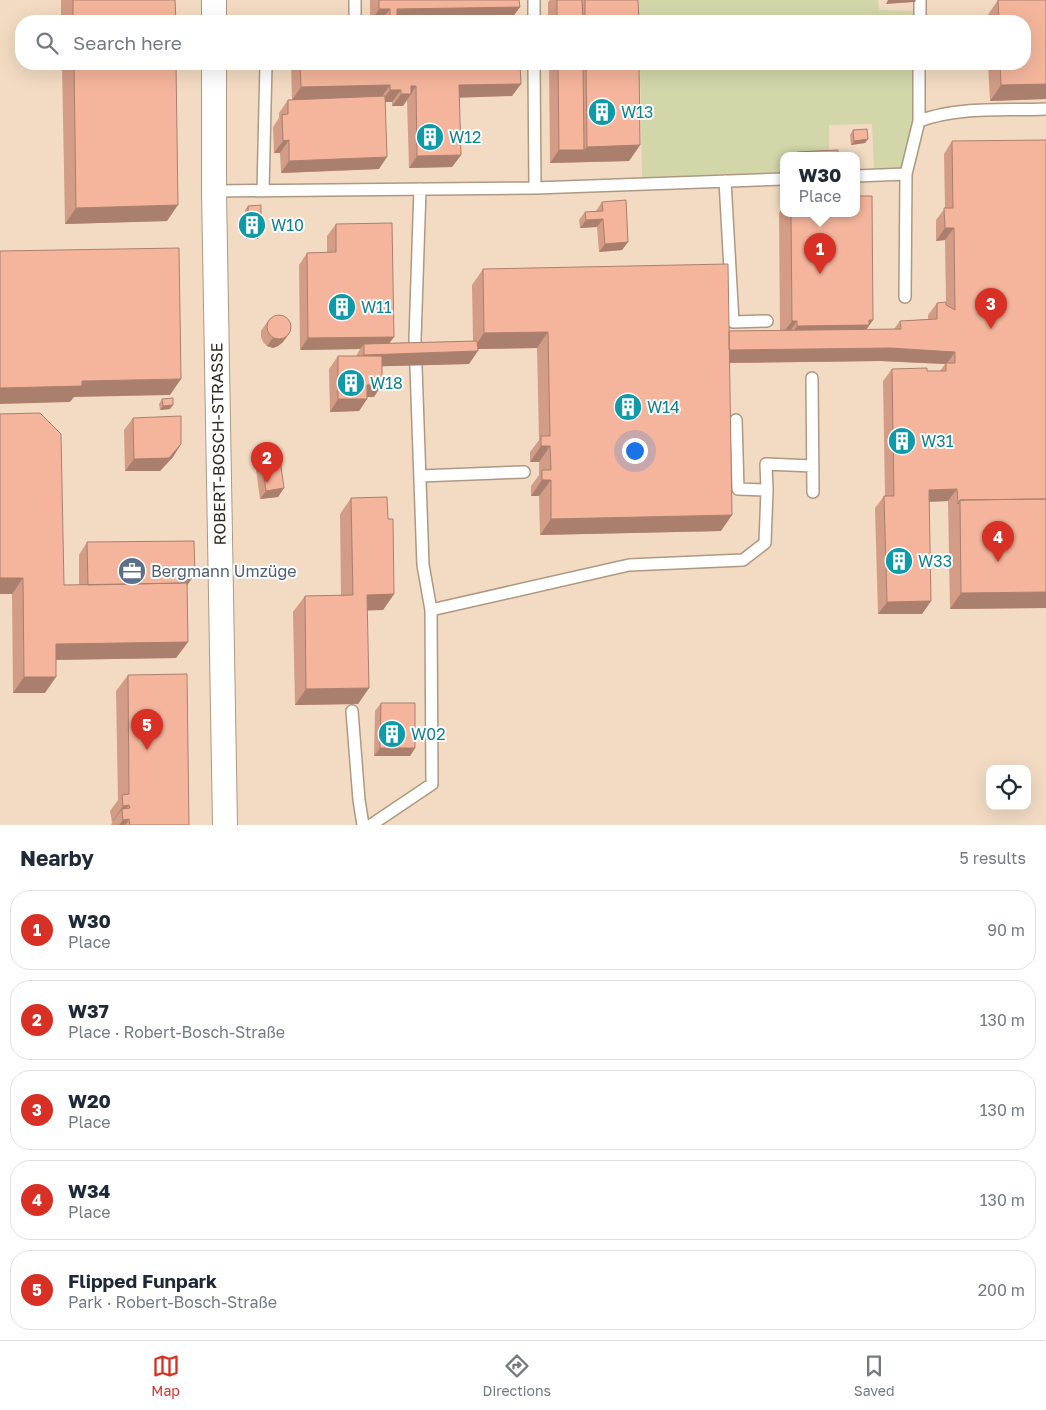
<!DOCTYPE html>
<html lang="en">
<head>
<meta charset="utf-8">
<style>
  body { margin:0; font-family:"Golos Text",sans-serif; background:#f6f6f7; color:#1f2937 }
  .controls { position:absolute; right:15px; bottom:15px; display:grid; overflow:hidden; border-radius:10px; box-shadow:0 5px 20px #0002 }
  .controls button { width:45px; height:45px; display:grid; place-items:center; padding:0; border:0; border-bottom:1px solid #e0e1e3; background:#fff; color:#1f2937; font:25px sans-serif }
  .you { position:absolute; left:634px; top:450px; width:18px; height:18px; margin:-12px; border:4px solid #fff; border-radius:50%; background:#1a73e8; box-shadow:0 0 0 8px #1a73e833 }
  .badge { display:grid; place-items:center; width:32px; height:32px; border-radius:50%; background:#d93025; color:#fff; font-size:16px; font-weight:700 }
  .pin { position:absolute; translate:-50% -41px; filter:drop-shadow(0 1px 2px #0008) }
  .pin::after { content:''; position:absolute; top:26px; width:18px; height:15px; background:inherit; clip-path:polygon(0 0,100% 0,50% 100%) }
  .popup { position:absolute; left:780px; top:152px; width:80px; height:65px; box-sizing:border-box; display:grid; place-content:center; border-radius:10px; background:#fff; filter:drop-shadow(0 1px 4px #0005); font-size:16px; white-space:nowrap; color:#747a83 }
  .popup b { font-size:19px; color:#1f2937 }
  .popup::after { content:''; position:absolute; left:50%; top:100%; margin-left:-10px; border:10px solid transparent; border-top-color:#fff }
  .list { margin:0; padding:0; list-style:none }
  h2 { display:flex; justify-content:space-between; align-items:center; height:65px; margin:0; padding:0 20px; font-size:21px }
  h2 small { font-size:16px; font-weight:400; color:#747a83 }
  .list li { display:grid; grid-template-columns:32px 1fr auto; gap:15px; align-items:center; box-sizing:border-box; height:80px; margin:0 10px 10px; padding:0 10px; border:1px solid #e0e1e3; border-radius:20px }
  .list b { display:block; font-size:19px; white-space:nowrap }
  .list p { margin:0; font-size:16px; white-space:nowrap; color:#747a83 }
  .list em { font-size:16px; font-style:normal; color:#747a83 }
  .icon { flex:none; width:28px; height:28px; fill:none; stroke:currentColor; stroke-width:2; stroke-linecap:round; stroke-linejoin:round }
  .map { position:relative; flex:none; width:1046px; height:825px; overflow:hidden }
  .search { position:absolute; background:#fff; box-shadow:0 5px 20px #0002; left:15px; right:15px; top:15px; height:55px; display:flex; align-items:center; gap:12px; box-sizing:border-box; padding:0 18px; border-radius:20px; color:#747a83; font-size:19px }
  .sheet { height:515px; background:#fff }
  nav { display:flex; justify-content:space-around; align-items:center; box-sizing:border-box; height:70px; border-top:1px solid #e0e1e3; background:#fff; font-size:14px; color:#747a83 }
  nav a { display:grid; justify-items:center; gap:2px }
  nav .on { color:#d93025 }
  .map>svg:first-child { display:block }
</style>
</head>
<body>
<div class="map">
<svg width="1046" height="825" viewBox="0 0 1046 825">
  <rect width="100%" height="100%" fill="#feead7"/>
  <path fill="#f3dbc3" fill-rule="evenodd" d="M 0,0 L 1046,0 L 1046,825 L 0,825 ZM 21,21 L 1025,21 L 1025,64 L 21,64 ZM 784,155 L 856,155 L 856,213 L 784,213 ZM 990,769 L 1027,769 L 1027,806 L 990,806 Z"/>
  <path fill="#d3d6a9" d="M 639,0 L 878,0 L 879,10 L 916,11 L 916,21 L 639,21 Z
    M 640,64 L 916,64 L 916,117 L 903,169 L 874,170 L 872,124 L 829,125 L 829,155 L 784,155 L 784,172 L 642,178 Z"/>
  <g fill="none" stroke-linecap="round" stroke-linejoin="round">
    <defs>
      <path id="service" d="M 534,0 L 534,21
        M 355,21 L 355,0
        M 920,21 L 920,0
        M 534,64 L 535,188
        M 919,121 L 919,64
        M 856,176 L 906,174
        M 725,181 L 733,322 L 767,321
        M 214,191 L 535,188 L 784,179
        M 263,191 L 266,64
        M 905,297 L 906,174 L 919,121 C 959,106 1004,111 1046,109
        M 812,378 L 813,492
        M 736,420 L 738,489 L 767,490 L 766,464 L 813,466
        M 420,476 L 524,472
        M 431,610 L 629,565 L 743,560 L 765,543 L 767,490
        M 352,711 L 359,800 L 363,825
        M 371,825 L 432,784 L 431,610 L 423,565 L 415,339 L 420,189"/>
      <path id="minor" d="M 214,21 L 214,0
        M 214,64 L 214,191 L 225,825"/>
    </defs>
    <use href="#service" stroke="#af9881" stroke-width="14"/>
    <use href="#minor" stroke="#af9881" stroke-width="26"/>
    <use href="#service" stroke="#fff" stroke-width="11"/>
    <use href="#minor" stroke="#fff" stroke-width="24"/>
  </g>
  <path fill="#d29c86" d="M 61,0 L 175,0 L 176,21 L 61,21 Z
    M 370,0 L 519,0 L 520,7 L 511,19 L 416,21 L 370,21 Z
    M 550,0 L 638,0 L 639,21 L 548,21 L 548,2 Z
    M 998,0 L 1046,0 L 1046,99 L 990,101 L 988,64 L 1025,64 L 1025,21 L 987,21 L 987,16 Z
    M 62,64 L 176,64 L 167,221 L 65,224 Z
    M 291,64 L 520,64 L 512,96 L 459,97 L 461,155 L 452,167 L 409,168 L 407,100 L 403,106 L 392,106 L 392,102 L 385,102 L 379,169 L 281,173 L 280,153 L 274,153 L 273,127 L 279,118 L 279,113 L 288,100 L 318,99 L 292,100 Z
    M 549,64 L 639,64 L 640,145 L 629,161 L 550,163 Z
    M 853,130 L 868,139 L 865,143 L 851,145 L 850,135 Z
    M 952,141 L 1046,608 L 950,609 L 948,501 L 929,502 L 931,601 L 922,614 L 878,614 L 875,508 L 884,496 L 885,496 L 883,381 L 892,369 L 927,371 L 940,371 L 945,364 L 881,361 L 730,363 L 721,531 L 540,535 L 539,496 L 531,496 L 531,486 L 539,475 L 539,462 L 530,462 L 530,452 L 539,440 L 537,348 L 478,349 L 469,364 L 382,366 L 382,384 L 374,397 L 367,397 L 367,399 L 359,411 L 330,412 L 329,369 L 338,356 L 356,356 L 360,349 L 300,350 L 299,265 L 307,253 L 327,252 L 327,236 L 336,224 L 394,337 L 389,343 L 473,341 L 472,285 L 483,269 L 729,331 L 780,330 L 779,213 L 784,206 L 784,213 L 856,213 L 873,320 L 866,330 L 894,329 L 900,321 L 928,319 L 928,315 L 937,303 L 946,304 L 945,240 L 936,241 L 936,220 L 945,208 L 944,154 Z
    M 602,202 L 628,242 L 622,250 L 599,252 L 597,227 L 580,228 L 579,220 L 585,212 L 596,211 Z
    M 248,206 L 258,239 L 246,239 L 245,210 Z
    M 270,318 L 283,342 L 278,346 L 273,348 L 267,346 L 263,342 L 261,337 L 261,331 Z
    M 162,399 L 170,409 L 160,410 L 159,404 Z
    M 0,414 L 64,585 L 79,585 L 79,555 L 87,542 L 187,586 L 188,642 L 176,658 L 56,660 L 45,693 L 13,693 L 12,594 L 0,594 Z
    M 133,418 L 181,444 L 173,457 L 160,471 L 125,471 L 124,430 Z
    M 262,462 L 284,488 L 278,497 L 260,499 L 256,470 Z
    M 351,498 L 388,519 L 394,594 L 383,610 L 367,610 L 369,688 L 358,704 L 295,705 L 293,612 L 305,596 L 341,595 L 340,514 Z
    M 128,675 L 189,825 L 111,825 L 113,821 L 112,822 L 110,811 L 118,800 L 116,691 Z
    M 381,703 L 415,748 L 410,756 L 374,756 L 375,711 Z"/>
  <path fill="#ab7f6d" d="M 888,0 L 916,0 L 915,2 L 886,4 Z
    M 520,7 L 511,19 L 390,21 L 397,9 Z
    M 379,9 L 390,9 L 381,21 L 371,21 Z
    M 521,84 L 512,96 L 450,98 L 459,85 Z
    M 1046,84 L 1046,99 L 990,101 L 1001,85 Z
    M 390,85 L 381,98 L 292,100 L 301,87 Z
    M 411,86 L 416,86 L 403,106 L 392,106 L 401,94 Z
    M 390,90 L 401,90 L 392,102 L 381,102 Z
    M 868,139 L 865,143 L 851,145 L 854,141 Z
    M 289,140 L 280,153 L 274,153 L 283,141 Z
    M 640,145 L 629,161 L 550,163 L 559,150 L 584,150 L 587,147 Z
    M 461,155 L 452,167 L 409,168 L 417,156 Z
    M 387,157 L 379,169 L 281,173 L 289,161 Z
    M 178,205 L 167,221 L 65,224 L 76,208 Z
    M 603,219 L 597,227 L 580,228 L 586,220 Z
    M 945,228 L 954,228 L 945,240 L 936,241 Z
    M 249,235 L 261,235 L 258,239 L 246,239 Z
    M 628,242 L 622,250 L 599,252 L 605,244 Z
    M 873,320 L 858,341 L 786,342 L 797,326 Z
    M 792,321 L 797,321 L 786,337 L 780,337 Z
    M 548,332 L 537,348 L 473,349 L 484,333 Z
    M 289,334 L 283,342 L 278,346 L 273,348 L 267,346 L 273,338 Z
    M 394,337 L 385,349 L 364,344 L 360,349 L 300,350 L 308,338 Z
    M 890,348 L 955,352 L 946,365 L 946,363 L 945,364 L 881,361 L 718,363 L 726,350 Z
    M 478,351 L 469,364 L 356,367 L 364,355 Z
    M 181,379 L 170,395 L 74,397 L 70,402 L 0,404 L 0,388 L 82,381 Z
    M 382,384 L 374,397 L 359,397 L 367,385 Z
    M 338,399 L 367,399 L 359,411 L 330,412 Z
    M 173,405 L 170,409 L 160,410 L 163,406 Z
    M 181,444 L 173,457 L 160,471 L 125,471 L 134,459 Z
    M 541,446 L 550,446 L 539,462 L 530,462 Z
    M 542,480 L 551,480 L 539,496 L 531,496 Z
    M 284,488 L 278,497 L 260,499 L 266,491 Z
    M 957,489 L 948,501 L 920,502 L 929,490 Z
    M 732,515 L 721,531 L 540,535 L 551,519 Z
    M 195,574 L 186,587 L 181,587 L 181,575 Z
    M 0,578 L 23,578 L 12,594 L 0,594 Z
    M 1046,592 L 1046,608 L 950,609 L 961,593 Z
    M 394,594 L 383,610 L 356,611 L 367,595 Z
    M 931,601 L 922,614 L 878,614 L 887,602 Z
    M 188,642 L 176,658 L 45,660 L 56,644 Z
    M 24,677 L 56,677 L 45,693 L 13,693 Z
    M 369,688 L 358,704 L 295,705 L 306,689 Z
    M 380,748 L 415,748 L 410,756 L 374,756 Z
    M 129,805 L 122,815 L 122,809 L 113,821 L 112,822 L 123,806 Z
    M 129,819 L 125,825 L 119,825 L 123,820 Z"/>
  <path fill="#f4b59c" stroke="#ab7f6d" d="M 73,0 L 175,0 L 176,21 L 73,21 Z
    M 379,0 L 519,0 L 520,7 L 397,9 L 397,21 L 390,21 L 390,9 L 379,9 Z
    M 557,0 L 582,0 L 583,21 L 557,21 Z
    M 585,0 L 638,0 L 639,21 L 585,21 Z
    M 998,0 L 1046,0 L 1046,84 L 1001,85 L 1000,64 L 1025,64 L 1025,21 L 999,21 Z
    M 74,64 L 176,64 L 178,205 L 76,208 Z
    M 300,64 L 520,64 L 521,84 L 459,85 L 461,155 L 417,156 L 416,86 L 411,86 L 411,94 L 401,94 L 401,90 L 390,90 L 390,85 L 301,87 Z
    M 558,64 L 583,64 L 584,150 L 559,150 Z
    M 586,64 L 639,64 L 640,145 L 587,147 Z
    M 385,96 L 387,157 L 289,161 L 289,140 L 283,141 L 282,115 L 288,114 L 288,100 Z
    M 867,129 L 868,139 L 854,141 L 853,130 Z
    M 1046,140 L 1046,499 L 960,500 L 958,504 L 957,489 L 929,490 L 931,601 L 887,602 L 884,496 L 894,496 L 892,369 L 927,368 L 927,371 L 946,371 L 946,363 L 955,363 L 955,352 L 890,348 L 729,350 L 729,331 L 901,329 L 900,321 L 937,319 L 937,303 L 946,302 L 946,305 L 955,310 L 954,228 L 945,228 L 944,208 L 953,208 L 952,141 Z
    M 838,150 L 838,155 L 798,155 L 797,152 Z
    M 856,196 L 872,196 L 873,320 L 869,320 L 869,325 L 797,326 L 797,321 L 792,321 L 791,213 L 856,213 Z
    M 626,200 L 628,242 L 605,244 L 603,219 L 586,220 L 585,212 L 603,211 L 602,202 Z
    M 261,205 L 261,235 L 249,235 L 248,206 Z
    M 392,223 L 394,337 L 308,338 L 307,253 L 336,252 L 336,224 Z
    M 179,248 L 181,379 L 82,381 L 82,386 L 0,388 L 0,251 Z
    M 728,264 L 732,515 L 551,519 L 551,480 L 542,480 L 542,470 L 551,470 L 550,446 L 541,446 L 541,436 L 550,436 L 548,332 L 484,333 L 483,269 Z
    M267 327a12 12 0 1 1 24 0a12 12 0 1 1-24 0Z
    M 477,341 L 478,351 L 364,355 L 364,344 Z
    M 338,356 L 382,356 L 382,384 L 367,385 L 367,399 L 338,399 Z
    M 173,398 L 173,405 L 163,406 L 162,399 Z
    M 40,413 L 61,434 L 64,585 L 187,583 L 188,642 L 56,644 L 56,677 L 24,677 L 23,578 L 0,578 L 0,414 Z
    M 181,416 L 181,444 L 169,458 L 134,459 L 133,418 Z
    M 280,459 L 284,488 L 266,491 L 262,462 Z
    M 387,497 L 388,519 L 393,519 L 394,594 L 367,595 L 369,688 L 306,689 L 305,596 L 353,595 L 351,498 Z
    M 1046,499 L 1046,592 L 961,593 L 960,500 Z
    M 194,541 L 195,574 L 181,575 L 181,583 L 88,585 L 87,542 Z
    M 187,674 L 189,825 L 130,825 L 129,819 L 123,820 L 122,809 L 130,808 L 129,805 L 123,806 L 122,795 L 129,794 L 128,675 Z
    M 381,703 L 415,703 L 415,748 L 380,748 Z"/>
  <defs>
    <symbol id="building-disc" viewBox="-11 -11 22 22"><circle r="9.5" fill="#0f9aa8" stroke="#fff"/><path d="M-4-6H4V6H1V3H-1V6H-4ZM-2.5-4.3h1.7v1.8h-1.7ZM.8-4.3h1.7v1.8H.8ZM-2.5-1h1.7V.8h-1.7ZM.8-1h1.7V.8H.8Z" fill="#fff"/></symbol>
    <symbol id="office-disc" viewBox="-11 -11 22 22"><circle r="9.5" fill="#5c6f8a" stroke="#fff"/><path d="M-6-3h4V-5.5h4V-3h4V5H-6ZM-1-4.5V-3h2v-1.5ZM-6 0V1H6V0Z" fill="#fff"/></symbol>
  </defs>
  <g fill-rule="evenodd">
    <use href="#building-disc" x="586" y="96" width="32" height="32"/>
    <use href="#building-disc" x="414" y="121" width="32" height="32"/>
    <use href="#building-disc" x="236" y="209" width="32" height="32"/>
    <use href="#building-disc" x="326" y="291" width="32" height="32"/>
    <use href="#building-disc" x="335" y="367" width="32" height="32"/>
    <use href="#building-disc" x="612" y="391" width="32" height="32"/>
    <use href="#building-disc" x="886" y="425" width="32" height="32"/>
    <use href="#building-disc" x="883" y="545" width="32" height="32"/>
    <use href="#office-disc" x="116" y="555" width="32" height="32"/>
    <use href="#building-disc" x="376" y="718" width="32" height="32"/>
  </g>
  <g text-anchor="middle" stroke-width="4" stroke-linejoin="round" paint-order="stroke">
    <g font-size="16" fill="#0d838f" stroke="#fff" text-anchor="start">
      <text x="621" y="118">W13</text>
      <text x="449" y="143">W12</text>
      <text x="271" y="231">W10</text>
      <text x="361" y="313">W11</text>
      <text x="370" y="389">W18</text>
      <text x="647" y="413">W14</text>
      <text x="921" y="447">W31</text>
      <text x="918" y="567">W33</text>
      <text x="411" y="740">W02</text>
    </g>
    <g font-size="16" fill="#322920" stroke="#fff">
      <text transform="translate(218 444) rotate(-91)" y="6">ROBERT-BOSCH-STRASSE</text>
    </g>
    <g font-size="16" fill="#4e5e75" stroke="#fff" text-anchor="start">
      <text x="151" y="577">Bergmann Umzüge</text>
    </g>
  </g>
</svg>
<div class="controls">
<button><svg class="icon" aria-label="locate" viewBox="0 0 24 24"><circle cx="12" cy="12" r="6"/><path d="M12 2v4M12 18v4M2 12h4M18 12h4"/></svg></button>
</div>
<div class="you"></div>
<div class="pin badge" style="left:820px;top:274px">1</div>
<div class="popup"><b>W30</b>Place</div>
<div class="pin badge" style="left:267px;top:483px">2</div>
<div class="pin badge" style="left:991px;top:329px">3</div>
<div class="pin badge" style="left:998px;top:562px">4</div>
<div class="pin badge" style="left:147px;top:750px">5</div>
<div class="search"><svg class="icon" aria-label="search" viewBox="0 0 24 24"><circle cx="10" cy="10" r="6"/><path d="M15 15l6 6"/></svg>Search here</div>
</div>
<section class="sheet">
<h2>Nearby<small>5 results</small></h2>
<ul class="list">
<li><span class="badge">1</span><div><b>W30</b><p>Place</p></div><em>90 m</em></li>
<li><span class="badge">2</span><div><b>W37</b><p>Place · Robert-Bosch-Straße</p></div><em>130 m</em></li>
<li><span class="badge">3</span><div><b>W20</b><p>Place</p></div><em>130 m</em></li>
<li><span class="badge">4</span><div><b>W34</b><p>Place</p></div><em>130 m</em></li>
<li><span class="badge">5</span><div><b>Flipped Funpark</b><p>Park · Robert-Bosch-Straße</p></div><em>200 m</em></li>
</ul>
</section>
<nav>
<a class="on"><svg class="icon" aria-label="map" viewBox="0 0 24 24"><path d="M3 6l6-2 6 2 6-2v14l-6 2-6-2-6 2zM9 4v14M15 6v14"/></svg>Map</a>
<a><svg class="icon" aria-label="directions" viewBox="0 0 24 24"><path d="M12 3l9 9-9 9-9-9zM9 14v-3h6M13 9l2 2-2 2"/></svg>Directions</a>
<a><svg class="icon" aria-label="saved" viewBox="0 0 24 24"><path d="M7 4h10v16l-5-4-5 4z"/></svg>Saved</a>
</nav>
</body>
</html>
